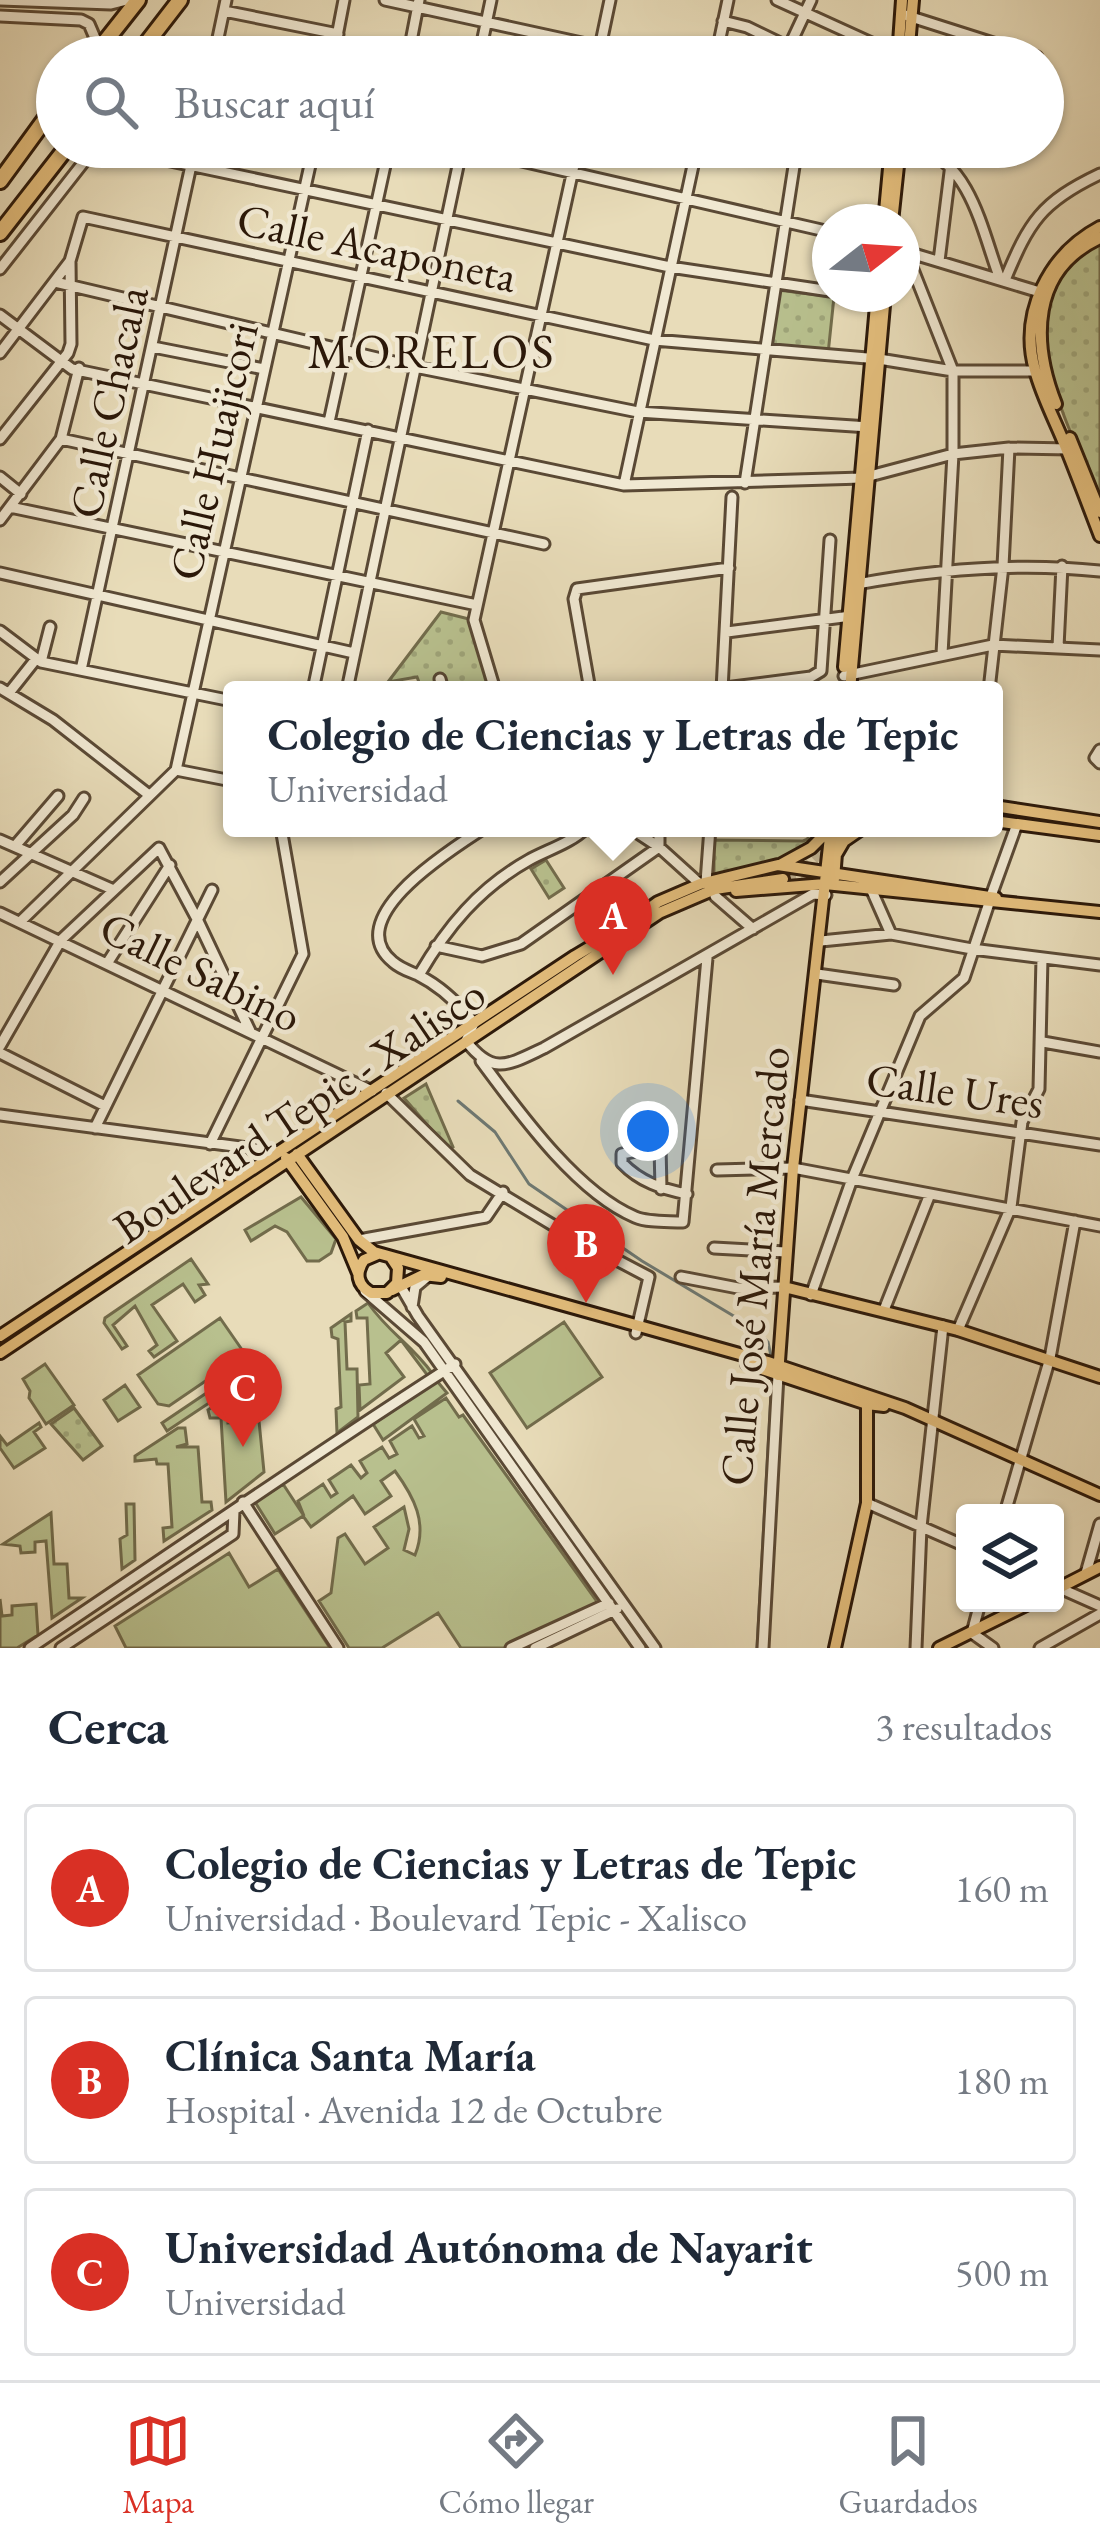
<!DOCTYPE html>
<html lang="es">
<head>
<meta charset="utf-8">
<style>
  body { margin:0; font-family:"EB Garamond",serif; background:#f2f2f3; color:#1f2937 }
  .controls { position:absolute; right:36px; bottom:36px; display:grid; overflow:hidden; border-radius:12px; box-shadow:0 3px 9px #0004 }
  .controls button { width:108px; height:108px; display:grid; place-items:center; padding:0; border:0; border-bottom:3px solid #e0e1e3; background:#fff; color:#1f2937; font:60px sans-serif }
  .compass { position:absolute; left:812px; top:204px; width:108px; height:108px; border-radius:50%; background:#fff; box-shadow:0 3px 9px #0004; rotate:73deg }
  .you { position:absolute; left:648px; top:1131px; width:42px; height:42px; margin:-30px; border:9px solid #fff; border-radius:50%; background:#1a73e8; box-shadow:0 0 0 18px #1a73e833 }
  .badge { display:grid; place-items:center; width:78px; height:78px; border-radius:50%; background:#d93025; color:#fff; font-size:39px; font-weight:700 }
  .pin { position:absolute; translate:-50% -99px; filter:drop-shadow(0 3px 6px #0008) }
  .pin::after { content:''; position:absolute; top:63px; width:42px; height:36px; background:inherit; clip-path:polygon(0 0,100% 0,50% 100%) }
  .popup { position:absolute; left:223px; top:681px; width:780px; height:156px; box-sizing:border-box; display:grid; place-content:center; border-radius:12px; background:#fff; filter:drop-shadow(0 3px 9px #0005); font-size:39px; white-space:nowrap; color:#747a83 }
  .popup b { font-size:45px; color:#1f2937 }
  .popup::after { content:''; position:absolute; left:50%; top:100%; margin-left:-24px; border:24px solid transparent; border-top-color:#fff }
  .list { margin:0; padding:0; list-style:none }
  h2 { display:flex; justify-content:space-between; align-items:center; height:156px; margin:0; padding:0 48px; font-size:51px }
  h2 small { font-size:39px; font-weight:400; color:#747a83 }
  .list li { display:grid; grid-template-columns:78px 1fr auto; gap:36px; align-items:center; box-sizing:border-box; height:168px; margin:0 24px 24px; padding:0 24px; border:3px solid #e0e1e3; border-radius:12px }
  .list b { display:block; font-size:45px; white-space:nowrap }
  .list p { margin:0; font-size:39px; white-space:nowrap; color:#747a83 }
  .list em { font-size:39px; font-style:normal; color:#747a83 }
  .icon { flex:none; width:66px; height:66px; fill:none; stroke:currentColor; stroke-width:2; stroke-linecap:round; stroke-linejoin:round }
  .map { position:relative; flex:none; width:1100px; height:1648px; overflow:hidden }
  .search { position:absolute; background:#fff; box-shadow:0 3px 9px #0004; left:36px; right:36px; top:36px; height:132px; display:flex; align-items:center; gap:30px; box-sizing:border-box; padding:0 42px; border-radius:66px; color:#747a83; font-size:45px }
  .sheet { height:732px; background:#fff }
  nav { display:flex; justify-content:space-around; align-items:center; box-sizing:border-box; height:168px; border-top:3px solid #e0e1e3; background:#fff; font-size:33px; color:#747a83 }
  nav a { display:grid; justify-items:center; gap:6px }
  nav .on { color:#d93025 }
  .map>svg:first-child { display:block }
</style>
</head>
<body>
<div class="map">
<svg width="1100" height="1648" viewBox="0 0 1100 1648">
  <defs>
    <pattern id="park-dots" width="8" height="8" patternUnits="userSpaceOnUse" patternTransform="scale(3)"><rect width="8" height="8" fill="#b8c08e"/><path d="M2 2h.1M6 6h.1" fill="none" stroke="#9ea479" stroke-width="1.8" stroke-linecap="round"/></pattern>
  </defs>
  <rect width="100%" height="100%" fill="#e8dcb9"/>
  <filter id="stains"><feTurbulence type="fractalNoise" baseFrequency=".00167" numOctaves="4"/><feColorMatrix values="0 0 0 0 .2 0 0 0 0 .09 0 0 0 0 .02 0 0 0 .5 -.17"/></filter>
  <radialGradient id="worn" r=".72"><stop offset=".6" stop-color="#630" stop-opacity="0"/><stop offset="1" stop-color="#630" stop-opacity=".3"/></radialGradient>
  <path fill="#b8c08e" stroke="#726c4c" stroke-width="3" d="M 301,1197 L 336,1239 L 331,1253 L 319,1261 L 307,1261 L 287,1232 L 275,1226 L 251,1241 L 245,1230 Z
    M 191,1259 L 208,1284 L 199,1285 L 205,1295 L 195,1302 L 183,1284 L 152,1305 L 177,1341 L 154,1357 L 149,1351 L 157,1345 L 135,1306 L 113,1325 L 127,1346 L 122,1349 L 104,1323 L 105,1318 Z
    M 368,1303 C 389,1333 411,1344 432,1373 L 428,1376 L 401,1340 L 386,1353 L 404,1377 L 360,1410 L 359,1385 L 370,1384 L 367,1318 L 357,1318 L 356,1311 Z
    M 351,1314 L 351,1321 L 345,1322 L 347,1369 L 357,1369 L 358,1417 L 337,1433 L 336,1409 L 341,1407 L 338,1339 L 332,1337 L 331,1328 Z
    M 220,1318 L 245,1354 L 169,1406 L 158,1404 L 138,1375 Z
    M 564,1322 L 602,1377 L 527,1428 L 490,1373 Z
    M 45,1364 L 74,1405 L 46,1424 L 29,1398 L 30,1391 L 23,1379 Z
    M 248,1365 L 254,1373 L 167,1431 L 162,1423 Z
    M 437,1381 L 447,1393 L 383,1440 L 373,1424 Z
    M 125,1385 L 140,1407 L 118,1421 L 104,1400 Z
    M 245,1385 L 244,1406 L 228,1407 L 228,1423 L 259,1421 L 264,1472 L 226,1502 L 221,1418 L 210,1418 L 208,1410 Z
    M 446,1398 L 459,1417 L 463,1415 L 601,1607 L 510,1648 L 461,1648 L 438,1613 L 382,1648 L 349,1648 L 319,1601 L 331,1593 L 338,1538 L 345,1534 L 365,1564 L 388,1548 L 374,1527 L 404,1507 L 409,1529 L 404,1550 L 415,1555 C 428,1523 414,1497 395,1471 L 381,1481 L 391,1496 L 365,1514 L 353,1496 L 311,1527 L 303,1516 L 275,1534 L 255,1502 L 283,1484 L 304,1516 L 298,1501 L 323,1484 L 331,1497 L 337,1493 L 329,1480 L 351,1465 L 361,1478 L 367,1473 L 360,1461 L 382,1447 L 389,1458 L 397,1454 L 390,1441 L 412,1426 L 419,1438 L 424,1436 L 414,1419 Z
    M 39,1423 L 41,1427 L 34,1432 L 45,1448 L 14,1468 L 0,1448 L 0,1436 L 7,1445 Z
    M 178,1428 L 185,1428 L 187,1444 L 176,1447 L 198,1447 L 202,1502 L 211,1502 L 212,1510 L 164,1541 L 163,1528 L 172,1527 L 168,1464 L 157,1464 L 156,1459 L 135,1461 L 135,1456 Z
    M 126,1504 L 134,1504 L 135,1560 L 122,1569 L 120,1539 L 127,1535 Z
    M 51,1513 L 54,1564 L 67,1564 L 69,1598 L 82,1598 L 52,1618 L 46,1541 L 35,1542 L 35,1552 L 21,1553 L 20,1546 L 3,1544 Z
    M 229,1553 L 249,1587 L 278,1569 L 330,1648 L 126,1648 L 115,1626 Z
    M 0,1599 L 2,1616 L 12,1615 L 12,1606 L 36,1604 L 38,1635 L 17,1648 L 0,1648 Z"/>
  <path fill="url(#park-dots)" stroke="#726c4c" stroke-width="3" d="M 1100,242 L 1100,501 C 1074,436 1010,326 1070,264 C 1078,255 1090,249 1100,242 Z
    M 778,290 L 834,297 L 828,354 L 771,347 Z
    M 441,612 L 469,619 L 494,690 L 422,690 L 417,677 L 388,682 Z
    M 808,828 L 827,828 L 806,854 L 714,876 L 714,840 L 803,841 L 808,839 Z
    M 546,860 L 564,888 L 549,898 L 531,869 Z
    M 426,1084 L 453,1147 L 449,1150 L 404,1098 Z
    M 74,1408 L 102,1446 L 83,1460 L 51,1424 Z"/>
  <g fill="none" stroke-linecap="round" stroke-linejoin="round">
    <path stroke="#6e7973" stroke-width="3" d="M 458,1101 L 495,1132 L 529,1184 L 642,1261 L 752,1327 L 768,1342 L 771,1356
      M 757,1648 L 772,1377"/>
    <path stroke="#c2b596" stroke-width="10" stroke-dasharray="10 5" stroke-linecap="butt" d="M 803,870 L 832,841
      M 786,879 L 825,880"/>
    <defs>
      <path id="minor" d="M 0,0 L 111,4 L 127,0
        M 385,0 L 646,57
        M 777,0 L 898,55
        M 224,11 L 338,34
        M 905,15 L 1037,57
        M 0,16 L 81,20 L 89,24 L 95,38 L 85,57
        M 723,21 L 747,27 L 809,57
        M 336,46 L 391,57
        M 789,47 L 811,0
        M 214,57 L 226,0
        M 333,57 L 344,0
        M 408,57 L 419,0
        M 479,57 L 491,0
        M 598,57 L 610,0
        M 716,57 L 728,0
        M 461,147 L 830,232
        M 814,147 L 893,161
        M 920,147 C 972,167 982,231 1000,279
        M 123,151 L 670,267 L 830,291
        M 904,251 L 1043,293
        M 906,252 L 953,371 L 953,454 L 942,654
        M 939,261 L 951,164
        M 0,269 L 90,154
        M 1005,280 C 1029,222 1041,202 1100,174
        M 55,282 L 415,367 L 638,412 L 869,427
        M 855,294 L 879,297
        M 0,315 L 72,369 L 624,485 L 862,478 L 953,454 L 1009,448 L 1070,449
        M 153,347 L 264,369
        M 0,353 L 70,261 L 83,217 L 654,340 L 879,359 L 953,371 L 1035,371
        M 329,422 L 389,147
        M 0,439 L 68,353 L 71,344 L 70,261
        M 61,439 L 544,544
        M 0,477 L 21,494
        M 745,483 L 797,147
        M 624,485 L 697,147
        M 10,507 L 477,605
        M 0,520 L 61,439 L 79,368
        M 0,573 L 354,653
        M 857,584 C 938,569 1018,562 1100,571
        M 0,631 L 41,662 L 232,701
        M 727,632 L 851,616
        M 1058,647 L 1062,566
        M 41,662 L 50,627
        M 81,670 L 195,147
        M 844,676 L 993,645 L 1100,650
        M 440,679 L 443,690
        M 0,688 L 53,720 L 149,795
        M 313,690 L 368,430
        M 347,690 L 462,147
        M 495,690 L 474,620 L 578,147
        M 590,690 L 574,599 L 577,589 L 729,568
        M 709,690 L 811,677 L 821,671 L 830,540
        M 722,690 L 732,497
        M 989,690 L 1003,566 L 1009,448
        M 9,693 L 36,659
        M 1100,750 L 1095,758 L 1100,763
        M 176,770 L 314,147
        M 176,770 L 232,781
        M 484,828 C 452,849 339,918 393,962 C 401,969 409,971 418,975 C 440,986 459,1004 474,1023 L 466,1041 C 493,1076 508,1065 544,1048 L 813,894 L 826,895
        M 630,828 L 659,847 L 700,884
        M 0,840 L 114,890
        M 15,846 L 58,796
        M 0,882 L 73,815 L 84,798
        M 706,882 L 710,828
        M 872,891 L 891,934
        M 715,896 L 753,929
        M 991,896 L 1017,824
        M 0,913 L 372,1091
        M 20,922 L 176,770
        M 821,941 L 891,934 L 972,949 L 1100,965
        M 436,946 L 482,956 L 521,944 L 659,847 L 659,828
        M 108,962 L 170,865
        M 817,974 L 894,985
        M 419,975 C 447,927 479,888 529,860 C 547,850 571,843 586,828
        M 1043,1042 L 1100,1052
        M 0,1046 L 61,940 L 159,848 L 197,919 L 250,1031
        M 0,1053 L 105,1106
        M 481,1061 C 519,1112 576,1192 635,1217 C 649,1223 668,1221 683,1222 L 707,958
        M 386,1093 L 470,1175 L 571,1236 L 649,1277 L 636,1333
        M 800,1100 L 1100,1145
        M 0,1115 L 279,1152
        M 95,1128 L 212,890
        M 210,1144 L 303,954 L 281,828
        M 717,1170 L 793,1168 L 1100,1226
        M 661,1189 L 660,1146 L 622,1154 L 622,1163 C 640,1182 662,1189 687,1194
        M 359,1240 L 486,1217 L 503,1192
        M 714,1248 L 786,1252
        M 681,1277 L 738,1288 L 784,1287
        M 400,1285 L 418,1316 L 655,1648
        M 365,1291 L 424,1342 L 640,1648
        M 811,1295 L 852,1179 L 920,1016 L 964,978 L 989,903
        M 412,1307 L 415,1287 L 427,1277
        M 884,1310 L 930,1194
        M 958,1330 L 1011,1207 L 1022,1122 L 1039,1089 L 1042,958
        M 243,1502 L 338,1648
        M 867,1503 L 965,1546
        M 1005,1513 L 1050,1358 L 1075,1221
        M 1086,1573 L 1100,1524
        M 1055,1586 L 1100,1606
        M 980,1603 L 972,1633 L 993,1648
        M 30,1648 C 172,1553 311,1456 455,1364
        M 61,1648 L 233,1534 L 234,1511
        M 511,1648 L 609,1603
        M 535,1648 L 617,1609
        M 763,1648 L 778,1375
        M 916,1648 L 921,1527 L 943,1326
        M 1040,1648 L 1100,1614"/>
      <path id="major" d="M 898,57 L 902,0
        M 908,57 L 913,0
        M 884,222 L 891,147
        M 892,222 L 900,147
        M 1100,227 C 1049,254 1019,313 1035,370 C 1042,397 1056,422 1066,448 C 1078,478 1089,507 1100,536
        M 1056,404 C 1032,343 1030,270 1100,238
        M 1070,438 L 1100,512
        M 844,667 L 877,294
        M 850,690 L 885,294
        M 994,806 L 1100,822
        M 994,821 L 1100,835
        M 847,829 L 849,828
        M 837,853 L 844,841 L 863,828
        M 780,865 L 811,848 L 828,831
        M 834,879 L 838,828
        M 736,891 L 825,884 L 1100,912
        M 643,913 L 658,902 L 700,884 L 778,865 L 996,898
        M 297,1154 L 359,1240 L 374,1252 L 768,1362 L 905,1408 L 1100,1495
        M 286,1158 L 343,1237 L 358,1273
        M 378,1254 L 364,1260 C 355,1273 357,1285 371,1293 L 387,1293 L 397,1283 L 398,1268 L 392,1259
        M 784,1287 L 958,1330 L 1100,1377
        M 392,1290 L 423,1275 L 441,1277
        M 0,1336 L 575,956 L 650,911
        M 0,1353 L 659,913 L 715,889 L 783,879
        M 747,1364 L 867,1404 L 884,1406
        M 778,1375 L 793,1168 L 831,828
        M 1055,1590 L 1100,1567
        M 835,1648 L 867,1503 L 867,1403
        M 939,1648 L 1030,1603"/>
      <path id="highway" d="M 93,57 L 138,0
        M 136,57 L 180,0
        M 0,181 L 57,103
        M 0,233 L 67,147"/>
    </defs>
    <use href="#minor" stroke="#5a4935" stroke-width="15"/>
    <use href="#major" stroke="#2b1809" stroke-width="16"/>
    <use href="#highway" stroke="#2b1809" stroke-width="20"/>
    <use href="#minor" stroke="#f0e8d2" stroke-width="9"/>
    <use href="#major" stroke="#e4be7c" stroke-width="10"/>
    <use href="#highway" stroke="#e4be7c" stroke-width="14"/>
  </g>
  <g text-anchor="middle" stroke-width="9" stroke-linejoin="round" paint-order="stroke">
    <g font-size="45" fill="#2b1809" stroke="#f0e8d2">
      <text transform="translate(377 247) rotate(12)" y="16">Calle Acaponeta</text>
      <text transform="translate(108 402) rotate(-78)" y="16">Calle Chacala</text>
      <text transform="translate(213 451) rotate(-77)" y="16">Calle Huajicori</text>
      <text transform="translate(201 971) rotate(26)" y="16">Calle Sabino</text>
      <text transform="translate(955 1090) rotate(8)" y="16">Calle Ures</text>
      <text transform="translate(299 1110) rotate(-34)" y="16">Boulevard Tepic - Xalisco</text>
      <text transform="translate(754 1266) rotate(-85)" y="16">Calle José María Mercado</text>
    </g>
    <g font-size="48" letter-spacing="3" fill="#2b1809" stroke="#f0e8d2">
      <text x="432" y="368">MORELOS</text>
    </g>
  </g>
  <rect width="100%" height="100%" filter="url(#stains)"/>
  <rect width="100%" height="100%" fill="url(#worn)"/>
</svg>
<div class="controls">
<button><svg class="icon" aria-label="layers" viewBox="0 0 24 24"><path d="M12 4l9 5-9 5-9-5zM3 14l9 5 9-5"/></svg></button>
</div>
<svg class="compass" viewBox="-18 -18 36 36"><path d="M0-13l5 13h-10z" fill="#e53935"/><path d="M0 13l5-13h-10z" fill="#747a83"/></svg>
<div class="you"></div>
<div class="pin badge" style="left:613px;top:975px">A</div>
<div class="popup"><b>Colegio de Ciencias y Letras de Tepic</b>Universidad</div>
<div class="pin badge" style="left:586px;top:1303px">B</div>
<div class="pin badge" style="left:243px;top:1447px">C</div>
<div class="search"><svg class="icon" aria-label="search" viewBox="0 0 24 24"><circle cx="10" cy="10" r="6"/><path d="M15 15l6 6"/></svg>Buscar aquí</div>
</div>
<section class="sheet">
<h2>Cerca<small>3 resultados</small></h2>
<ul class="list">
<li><span class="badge">A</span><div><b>Colegio de Ciencias y Letras de Tepic</b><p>Universidad · Boulevard Tepic - Xalisco</p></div><em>160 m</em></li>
<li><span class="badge">B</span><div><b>Clínica Santa María</b><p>Hospital · Avenida 12 de Octubre</p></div><em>180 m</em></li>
<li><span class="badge">C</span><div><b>Universidad Autónoma de Nayarit</b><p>Universidad</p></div><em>500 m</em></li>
</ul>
</section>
<nav>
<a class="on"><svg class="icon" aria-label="map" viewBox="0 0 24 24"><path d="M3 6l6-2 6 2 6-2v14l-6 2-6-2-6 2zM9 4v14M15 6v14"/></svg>Mapa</a>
<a><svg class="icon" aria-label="directions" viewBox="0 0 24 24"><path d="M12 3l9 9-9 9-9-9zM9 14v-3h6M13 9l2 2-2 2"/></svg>Cómo llegar</a>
<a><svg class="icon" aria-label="saved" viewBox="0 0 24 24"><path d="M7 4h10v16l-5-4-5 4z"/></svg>Guardados</a>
</nav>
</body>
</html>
